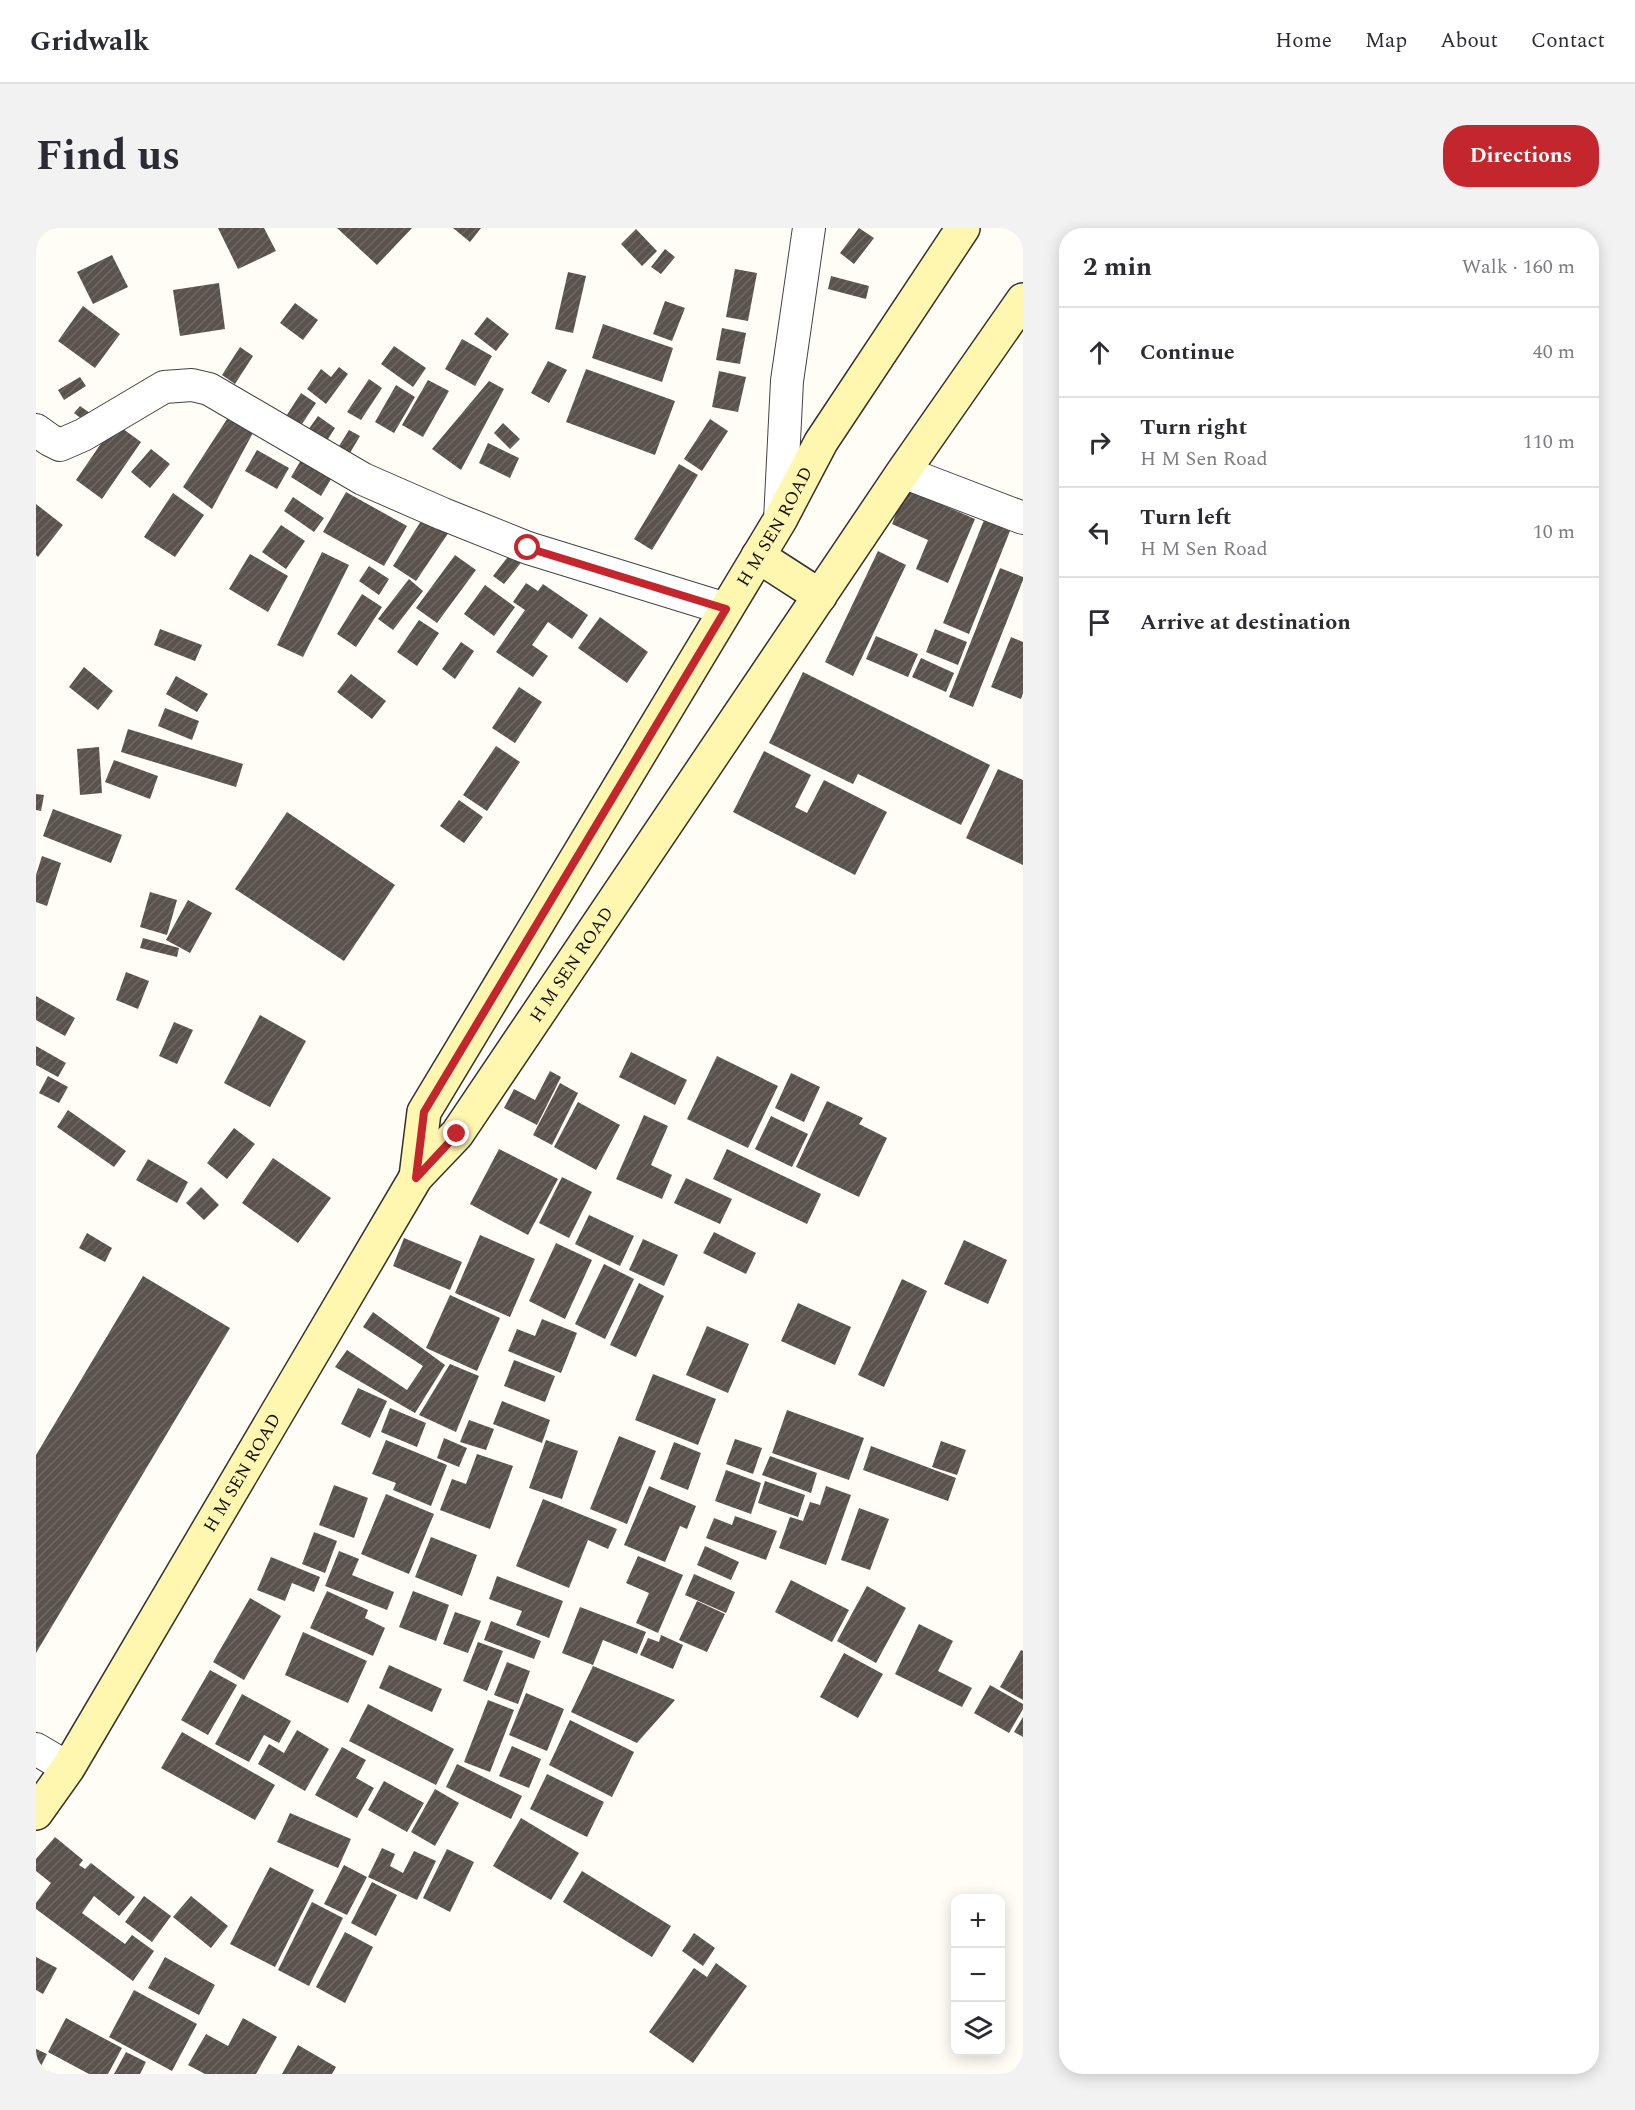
<!DOCTYPE html>
<html lang="en">
<head>
<meta charset="utf-8">
<style>
  body { margin:0; font-family:Spectral,serif; background:#f2f2f3; color:#2b2b33 }
  .controls { position:absolute; right:18px; bottom:18px; display:grid; overflow:hidden; border-radius:12px; box-shadow:0 3px 15px #0003 }
  .controls button { width:54px; height:54px; display:grid; place-items:center; padding:0; border:0; border-bottom:2px solid #e1e1e2; background:#fff; color:#2b2b33; font:30px sans-serif }
  .stop { position:absolute; width:18px; height:18px; margin:-14px; border:4px solid #c4262e; border-radius:50%; background:#fff }
  .stop.end { background:#c4262e; border-color:#fff; box-shadow:0 2px 6px #0008 }
  .list { margin:0; padding:0; list-style:none }
  h2 { display:flex; justify-content:space-between; align-items:center; height:78px; margin:0; padding:0 24px; font-size:26px }
  h2 small { font-size:20px; font-weight:400; color:#7c7c81 }
  .list li { display:grid; grid-template-columns:39px 1fr auto; gap:18px; align-items:center; box-sizing:border-box; height:90px; padding:0 24px; border-top:2px solid #e1e1e2 }
  .list b { display:block; font-size:22px; white-space:nowrap }
  .list p { margin:0; font-size:20px; white-space:nowrap; color:#7c7c81 }
  .list em { font-size:20px; font-style:normal; color:#7c7c81 }
  .icon { flex:none; width:33px; height:33px; fill:none; stroke:currentColor; stroke-width:2; stroke-linecap:round; stroke-linejoin:round }
  .map { position:relative; flex:none; width:987px; height:1846px; overflow:hidden; border-radius:24px }
  header { display:flex; align-items:center; gap:36px; box-sizing:border-box; height:84px; padding:0 30px; background:#fff; border-bottom:2px solid #e1e1e2 }
  header strong { font-size:28px }
  nav { display:flex; gap:33px; margin-inline-start:auto; font-size:21px }
  .intro { display:flex; align-items:center; justify-content:space-between; box-sizing:border-box; height:144px; padding:0 36px }
  h1 { margin:0; font-size:42px }
  .button { padding:15px 27px; border-radius:24px; background:#c4262e; color:#fff; font-size:21px; font-weight:700 }
  main { display:flex; gap:36px; padding:0 36px }
  aside { flex:1; background:#fff; border-radius:24px; box-shadow:0 3px 15px #0003 }
  .map>svg:first-child { display:block }
</style>
</head>
<body>
<header>
<strong>Gridwalk</strong>
<nav><a>Home</a><a>Map</a><a>About</a><a>Contact</a></nav>
</header>
<div class="intro"><h1>Find us</h1><a class="button">Directions</a></div>
<main>
<div class="map">
<svg width="987" height="1846" viewBox="0 0 987 1846">
  <defs>
    <pattern id="building-hatch" width="6" height="6" patternUnits="userSpaceOnUse" patternTransform="scale(1.5)"><rect width="6" height="6" fill="#5a524d"/><path d="M-1 1l2-2M0 6l6-6M5 7l2-2" fill="none" stroke="#6d6662"/></pattern>
  </defs>
  <rect width="100%" height="100%" fill="#fffdf5"/>
  <path fill="url(#building-hatch)" d="M 182,0 L 228,0 L 240,23 L 202,41 Z
    M 301,0 L 376,0 L 341,37 Z
    M 417,0 L 445,0 L 434,14 Z
    M 823,0 L 838,10 L 818,36 L 804,25 Z
    M 600,1 L 621,23 L 606,38 L 585,16 Z
    M 629,21 L 639,29 L 625,46 L 615,39 Z
    M 76,27 L 92,59 L 57,76 L 41,44 Z
    M 699,41 L 721,45 L 712,93 L 690,89 Z
    M 532,44 L 550,48 L 537,105 L 519,101 Z
    M 795,48 L 833,58 L 830,71 L 792,61 Z
    M 183,55 L 189,101 L 144,108 L 137,62 Z
    M 629,73 L 649,80 L 636,113 L 617,106 Z
    M 259,75 L 282,92 L 267,112 L 244,95 Z
    M 47,78 L 84,106 L 59,140 L 22,113 Z
    M 451,89 L 473,106 L 460,123 L 438,106 Z
    M 567,96 L 637,120 L 626,154 L 556,130 Z
    M 686,100 L 710,105 L 704,136 L 680,132 Z
    M 426,111 L 456,128 L 439,158 L 409,141 Z
    M 358,118 L 390,140 L 377,159 L 345,136 Z
    M 204,119 L 217,128 L 199,156 L 186,147 Z
    M 512,133 L 531,142 L 513,175 L 495,165 Z
    M 303,139 L 312,146 L 290,176 L 271,161 L 285,141 L 295,149 Z
    M 550,141 L 639,173 L 619,227 L 530,194 Z
    M 683,143 L 710,149 L 702,184 L 676,179 Z
    M 44,149 L 50,158 L 28,172 L 22,162 Z
    M 333,151 L 346,160 L 325,192 L 311,184 Z
    M 392,152 L 413,163 L 387,209 L 366,197 Z
    M 453,153 L 468,161 L 425,242 L 396,221 Z
    M 360,157 L 379,169 L 358,205 L 339,194 Z
    M 265,165 L 280,175 L 262,202 L 247,193 Z
    M 44,178 L 61,190 L 55,198 L 38,185 Z
    M 193,188 L 218,203 L 176,281 L 147,259 Z
    M 282,188 L 299,200 L 290,214 L 272,202 Z
    M 674,191 L 692,203 L 666,243 L 648,231 Z
    M 79,195 L 105,214 L 66,271 L 40,252 Z
    M 467,195 L 484,211 L 474,221 L 458,205 Z
    M 313,202 L 324,208 L 311,230 L 300,223 Z
    M 452,215 L 483,230 L 474,250 L 443,235 Z
    M 115,221 L 134,236 L 114,260 L 95,244 Z
    M 221,222 L 253,240 L 241,261 L 209,243 Z
    M 268,227 L 298,246 L 285,268 L 255,249 Z
    M 643,236 L 662,247 L 616,322 L 598,311 Z
    M 870,261 L 939,291 L 912,355 L 880,341 L 892,312 L 856,296 Z
    M 310,264 L 371,298 L 348,338 L 287,304 Z
    M 137,265 L 168,287 L 139,329 L 108,309 Z
    M 257,269 L 288,290 L 278,304 L 248,283 Z
    M 0,276 L 27,297 L 2,329 L 0,327 Z
    M 390,285 L 415,301 L 380,353 L 357,338 Z
    M 948,292 L 974,303 L 933,406 L 907,395 Z
    M 245,297 L 269,313 L 250,341 L 226,324 Z
    M 477,322 L 488,331 L 468,356 L 457,348 Z
    M 842,323 L 870,337 L 817,448 L 789,434 Z
    M 286,324 L 313,337 L 267,429 L 241,417 Z
    M 214,326 L 252,348 L 232,384 L 193,361 Z
    M 419,327 L 440,342 L 401,395 L 380,380 Z
    M 333,338 L 353,351 L 343,367 L 323,353 Z
    M 964,340 L 987,349 L 987,352 L 937,479 L 913,469 Z
    M 373,351 L 387,363 L 357,402 L 342,391 Z
    M 490,355 L 502,363 L 507,356 L 552,387 L 536,411 L 512,394 L 496,417 L 512,428 L 497,449 L 460,424 L 489,382 L 477,374 Z
    M 449,357 L 479,379 L 458,408 L 428,386 Z
    M 326,366 L 346,379 L 320,419 L 301,406 Z
    M 564,389 L 612,424 L 591,455 L 542,420 Z
    M 383,392 L 403,405 L 381,438 L 361,424 Z
    M 124,401 L 166,417 L 159,433 L 118,417 Z
    M 899,401 L 931,414 L 922,437 L 890,424 Z
    M 840,408 L 882,426 L 872,449 L 830,431 Z
    M 975,409 L 987,414 L 987,465 L 985,471 L 955,459 Z
    M 425,414 L 438,423 L 419,451 L 406,441 Z
    M 885,430 L 918,445 L 910,464 L 876,449 Z
    M 48,439 L 77,463 L 62,482 L 33,459 Z
    M 767,444 L 954,537 L 925,597 L 822,546 L 817,556 L 733,515 Z
    M 315,446 L 350,473 L 336,491 L 301,464 Z
    M 140,448 L 172,466 L 161,484 L 130,466 Z
    M 483,459 L 506,474 L 479,515 L 456,500 Z
    M 129,480 L 163,493 L 156,512 L 122,498 Z
    M 92,501 L 207,536 L 200,559 L 85,524 Z
    M 460,518 L 484,534 L 451,583 L 427,567 Z
    M 63,519 L 66,565 L 44,567 L 41,521 Z
    M 728,523 L 775,547 L 759,579 L 771,585 L 788,552 L 851,584 L 819,647 L 697,584 Z
    M 78,532 L 122,548 L 114,571 L 69,554 Z
    M 962,541 L 987,552 L 987,637 L 930,610 Z
    M 0,566 L 8,567 L 5,583 L 0,582 Z
    M 423,572 L 447,589 L 428,615 L 404,598 Z
    M 17,581 L 86,607 L 75,635 L 7,608 Z
    M 251,584 L 359,657 L 308,733 L 199,661 Z
    M 6,628 L 25,635 L 11,678 L 0,674 L 0,647 Z
    M 114,664 L 141,672 L 131,707 L 104,699 Z
    M 152,672 L 176,685 L 154,725 L 130,712 Z
    M 107,710 L 143,720 L 141,729 L 104,720 Z
    M 90,744 L 113,753 L 102,781 L 80,772 Z
    M 0,768 L 39,790 L 29,808 L 0,792 Z
    M 224,787 L 270,813 L 234,879 L 188,855 Z
    M 138,794 L 157,802 L 141,836 L 123,828 Z
    M 0,818 L 30,835 L 22,849 L 0,837 Z
    M 595,824 L 651,852 L 639,877 L 583,849 Z
    M 681,828 L 742,858 L 712,920 L 651,891 Z
    M 514,843 L 525,849 L 501,897 L 468,880 L 478,861 L 499,872 Z
    M 755,845 L 784,859 L 768,894 L 739,880 Z
    M 12,848 L 32,859 L 23,875 L 3,865 Z
    M 524,855 L 542,865 L 516,917 L 497,907 Z
    M 791,873 L 827,890 L 823,896 L 851,910 L 823,969 L 760,939 Z
    M 542,874 L 584,897 L 560,942 L 518,919 Z
    M 32,882 L 90,923 L 78,939 L 21,899 Z
    M 608,887 L 632,898 L 615,937 L 636,947 L 626,971 L 580,951 Z
    M 735,888 L 772,906 L 756,939 L 719,921 Z
    M 198,900 L 219,916 L 191,951 L 171,935 Z
    M 463,921 L 522,951 L 492,1007 L 434,976 Z
    M 691,921 L 785,966 L 771,996 L 677,951 Z
    M 237,930 L 295,970 L 262,1015 L 206,975 Z
    M 112,931 L 152,954 L 141,975 L 100,952 Z
    M 526,949 L 556,964 L 533,1010 L 503,995 Z
    M 650,950 L 696,971 L 684,996 L 638,975 Z
    M 165,959 L 183,977 L 168,992 L 150,975 Z
    M 553,987 L 598,1008 L 584,1038 L 539,1016 Z
    M 678,1004 L 720,1025 L 710,1046 L 667,1025 Z
    M 51,1005 L 76,1020 L 69,1034 L 43,1020 Z
    M 444,1007 L 499,1031 L 474,1089 L 419,1065 Z
    M 368,1010 L 426,1034 L 414,1062 L 357,1038 Z
    M 607,1011 L 642,1027 L 628,1058 L 593,1042 Z
    M 928,1012 L 971,1032 L 952,1076 L 908,1056 Z
    M 520,1015 L 556,1032 L 529,1091 L 493,1073 Z
    M 568,1036 L 598,1051 L 569,1111 L 539,1096 Z
    M 107,1048 L 194,1100 L 0,1425 L 0,1227 Z
    M 866,1051 L 891,1063 L 848,1159 L 822,1147 Z
    M 603,1055 L 628,1068 L 600,1129 L 574,1117 Z
    M 414,1067 L 464,1090 L 441,1143 L 390,1120 Z
    M 762,1075 L 815,1099 L 799,1137 L 745,1113 Z
    M 337,1084 L 409,1137 L 379,1185 L 299,1139 L 311,1122 L 371,1162 L 387,1138 L 327,1099 Z
    M 506,1091 L 541,1105 L 525,1145 L 472,1123 L 481,1101 L 499,1108 Z
    M 671,1098 L 713,1116 L 692,1165 L 650,1147 Z
    M 478,1132 L 519,1148 L 509,1174 L 468,1158 Z
    M 414,1136 L 443,1148 L 420,1204 L 383,1187 Z
    M 617,1146 L 680,1171 L 662,1217 L 599,1192 Z
    M 322,1160 L 351,1173 L 334,1210 L 305,1196 Z
    M 466,1173 L 514,1192 L 506,1215 L 457,1196 Z
    M 354,1180 L 390,1195 L 381,1219 L 345,1204 Z
    M 751,1182 L 828,1210 L 813,1252 L 736,1225 Z
    M 433,1192 L 458,1201 L 450,1222 L 424,1214 Z
    M 583,1208 L 620,1223 L 591,1296 L 554,1281 Z
    M 408,1210 L 431,1220 L 423,1239 L 401,1230 Z
    M 699,1211 L 726,1220 L 717,1246 L 690,1236 Z
    M 350,1212 L 411,1237 L 395,1278 L 357,1262 L 360,1255 L 336,1246 Z
    M 510,1212 L 542,1223 L 526,1271 L 493,1260 Z
    M 905,1213 L 930,1222 L 921,1247 L 896,1239 Z
    M 638,1214 L 665,1225 L 652,1262 L 624,1251 Z
    M 835,1218 L 920,1250 L 912,1273 L 827,1242 Z
    M 441,1226 L 477,1238 L 454,1301 L 404,1282 L 416,1251 L 430,1256 Z
    M 734,1228 L 781,1245 L 775,1265 L 726,1247 Z
    M 690,1242 L 725,1255 L 715,1286 L 679,1273 Z
    M 729,1253 L 769,1267 L 762,1289 L 722,1275 Z
    M 298,1257 L 332,1270 L 318,1310 L 283,1297 Z
    M 613,1258 L 660,1278 L 651,1301 L 644,1298 L 629,1334 L 588,1317 Z
    M 790,1258 L 815,1267 L 790,1337 L 743,1320 L 754,1289 L 767,1293 L 774,1274 L 784,1277 Z
    M 350,1266 L 398,1286 L 373,1346 L 325,1326 Z
    M 507,1271 L 581,1301 L 572,1321 L 552,1312 L 533,1360 L 480,1338 Z
    M 823,1280 L 853,1291 L 834,1342 L 805,1332 Z
    M 699,1288 L 741,1303 L 730,1332 L 670,1310 L 678,1290 L 696,1297 Z
    M 278,1304 L 301,1313 L 289,1345 L 266,1336 Z
    M 395,1309 L 441,1327 L 426,1368 L 379,1349 Z
    M 669,1318 L 703,1334 L 695,1352 L 661,1337 Z
    M 303,1323 L 323,1331 L 316,1347 L 358,1364 L 351,1382 L 289,1358 Z
    M 602,1328 L 647,1347 L 622,1405 L 600,1395 L 613,1365 L 590,1355 Z
    M 235,1329 L 284,1349 L 278,1364 L 256,1355 L 249,1373 L 221,1362 Z
    M 658,1346 L 699,1364 L 690,1385 L 649,1367 Z
    M 461,1348 L 527,1373 L 513,1410 L 480,1397 L 486,1383 L 453,1371 Z
    M 755,1352 L 813,1382 L 796,1414 L 739,1384 Z
    M 831,1358 L 870,1380 L 840,1435 L 801,1413 Z
    M 291,1363 L 332,1382 L 329,1390 L 349,1400 L 337,1428 L 274,1400 Z
    M 377,1363 L 413,1377 L 400,1413 L 363,1399 Z
    M 214,1370 L 245,1388 L 208,1452 L 177,1434 Z
    M 661,1373 L 689,1386 L 671,1424 L 643,1412 Z
    M 544,1379 L 610,1404 L 601,1426 L 567,1412 L 557,1437 L 526,1425 Z
    M 419,1384 L 445,1393 L 432,1425 L 407,1416 Z
    M 455,1393 L 505,1413 L 498,1431 L 448,1412 Z
    M 883,1396 L 917,1413 L 902,1443 L 936,1460 L 926,1479 L 859,1446 Z
    M 267,1404 L 331,1433 L 312,1475 L 249,1447 Z
    M 625,1407 L 647,1417 L 637,1441 L 604,1427 L 612,1410 L 623,1414 Z
    M 442,1414 L 467,1423 L 451,1463 L 427,1453 Z
    M 985,1422 L 987,1423 L 987,1472 L 964,1459 Z
    M 808,1425 L 847,1446 L 822,1490 L 784,1469 Z
    M 471,1434 L 494,1443 L 482,1476 L 458,1467 Z
    M 353,1437 L 406,1461 L 396,1484 L 343,1460 Z
    M 557,1438 L 639,1472 L 601,1515 L 535,1484 Z
    M 174,1442 L 201,1457 L 172,1507 L 145,1492 Z
    M 954,1457 L 987,1476 L 987,1481 L 973,1505 L 938,1485 Z
    M 490,1465 L 528,1481 L 511,1523 L 473,1507 Z
    M 206,1466 L 255,1493 L 243,1515 L 228,1507 L 213,1534 L 179,1516 Z
    M 452,1472 L 478,1482 L 454,1544 L 428,1534 Z
    M 332,1476 L 418,1521 L 400,1557 L 313,1513 Z
    M 987,1489 L 987,1509 L 978,1504 Z
    M 534,1492 L 598,1524 L 576,1569 L 513,1537 Z
    M 261,1502 L 293,1521 L 269,1563 L 222,1536 L 233,1516 L 248,1525 Z
    M 146,1504 L 239,1557 L 219,1592 L 125,1540 Z
    M 476,1518 L 505,1531 L 493,1560 L 463,1548 Z
    M 306,1519 L 330,1532 L 320,1550 L 338,1560 L 321,1590 L 279,1567 Z
    M 421,1536 L 486,1568 L 475,1591 L 410,1559 Z
    M 511,1546 L 568,1574 L 551,1609 L 494,1581 Z
    M 348,1553 L 388,1575 L 371,1604 L 332,1582 Z
    M 399,1561 L 423,1575 L 399,1618 L 375,1604 Z
    M 254,1585 L 315,1611 L 302,1640 L 241,1614 Z
    M 485,1590 L 543,1625 L 515,1672 L 457,1638 Z
    M 19,1609 L 47,1632 L 43,1637 L 49,1641 L 55,1635 L 99,1669 L 83,1688 L 58,1668 L 46,1685 L 89,1716 L 96,1707 L 118,1723 L 97,1753 L 0,1681 L 0,1675 L 15,1655 L 0,1643 L 0,1631 Z
    M 346,1620 L 359,1626 L 354,1638 L 367,1645 L 378,1623 L 400,1633 L 381,1672 L 332,1649 Z
    M 411,1621 L 438,1634 L 414,1684 L 387,1670 Z
    M 308,1637 L 331,1649 L 311,1687 L 288,1676 Z
    M 234,1639 L 278,1662 L 239,1739 L 194,1716 Z
    M 546,1643 L 635,1698 L 616,1729 L 527,1674 Z
    M 336,1654 L 361,1667 L 340,1708 L 315,1695 Z
    M 108,1668 L 135,1688 L 116,1714 L 89,1694 Z
    M 155,1668 L 192,1698 L 175,1720 L 137,1689 Z
    M 276,1674 L 307,1690 L 273,1758 L 242,1742 Z
    M 309,1704 L 337,1719 L 309,1775 L 280,1759 Z
    M 658,1705 L 679,1720 L 667,1738 L 646,1723 Z
    M 0,1729 L 21,1740 L 7,1766 L 0,1762 Z
    M 129,1729 L 179,1757 L 163,1787 L 112,1760 Z
    M 680,1735 L 711,1758 L 657,1835 L 613,1804 L 658,1740 L 671,1749 Z
    M 98,1762 L 161,1796 L 136,1843 L 73,1809 Z
    M 30,1790 L 86,1820 L 72,1846 L 53,1846 L 12,1824 Z
    M 207,1790 L 241,1809 L 220,1846 L 169,1846 L 152,1837 L 170,1806 L 192,1818 Z
    M 262,1817 L 300,1839 L 296,1846 L 246,1846 Z
    M 0,1821 L 11,1826 L 1,1846 L 0,1846 Z
    M 90,1824 L 110,1834 L 104,1846 L 78,1846 Z"/>
  <g fill="none" stroke-linecap="round" stroke-linejoin="round">
    <defs>
      <path id="street" d="M 0,202 L 14,212 L 24,217 L 47,207 L 128,159 L 156,157 L 173,161 L 327,251 L 407,286 L 492,320 L 690,381
        M 867,244 L 987,290
        M 744,292 L 751,153 L 773,0
        M 0,1521 L 32,1540"/>
      <g id="secondary">
        <path d="M 722,328 L 784,368"/>
        <path id="s1" d="M 380,949 L 388,884 L 744,292 L 785,214 L 927,0"/>
        <path id="s2" d="M 0,1585 L 32,1540 L 380,949 L 421,906 L 867,244 L 987,72"/>
      </g>
    </defs>
    <use href="#street" stroke="#444" stroke-width="34"/>
    <use href="#secondary" stroke="#333" stroke-width="36"/>
    <use href="#street" stroke="#fff" stroke-width="32"/>
    <use href="#secondary" stroke="#fff6b0" stroke-width="33"/>
  </g>
  <g fill="none" stroke-linecap="round" stroke-linejoin="round">
    <path stroke="#c4262e" stroke-width="8" d="M 421,906 L 380,950 L 388,884 L 690,381 L 492,320"/>
  </g>
  <g text-anchor="middle" stroke-width="6" stroke-linejoin="round" paint-order="stroke">
    <g font-size="18" fill="#111" stroke="#fff">
      <text dy="6" stroke="none"><textPath href="#s1" startOffset="748">H M SEN ROAD</textPath></text>
      <text dy="6" stroke="none"><textPath href="#s2" startOffset="1005">H M SEN ROAD</textPath></text>
      <text dy="6" stroke="none"><textPath href="#s2" startOffset="398">H M SEN ROAD</textPath></text>
    </g>
  </g>
</svg>
<div class="controls">
<button>+</button>
<button>−</button>
<button><svg class="icon" aria-label="layers" viewBox="0 0 24 24"><path d="M12 4l9 5-9 5-9-5zM3 14l9 5 9-5"/></svg></button>
</div>
<div class="stop" style="left:492px;top:320px"></div>
<div class="stop end" style="left:421px;top:906px"></div>
</div>
<aside>
<h2>2 min<small>Walk · 160 m</small></h2>
<ul class="list">
<li><svg class="icon" aria-label="ahead" viewBox="0 0 24 24"><path d="M12 20V5M6 11l6-6 6 6"/></svg><div><b>Continue</b></div><em>40 m</em></li>
<li><svg class="icon" aria-label="right" viewBox="0 0 24 24"><path d="M7 20v-9h11M14 6l5 5-5 5"/></svg><div><b>Turn right</b><p>H M Sen Road</p></div><em>110 m</em></li>
<li><svg class="icon" aria-label="left" viewBox="0 0 24 24"><path d="M17 20v-9H6M10 6l-5 5 5 5"/></svg><div><b>Turn left</b><p>H M Sen Road</p></div><em>10 m</em></li>
<li><svg class="icon" aria-label="arrive" viewBox="0 0 24 24"><path d="M6 21V4h12l-3 4 3 4H6"/></svg><div><b>Arrive at destination</b></div></li>
</ul>
</aside>
</main>
</body>
</html>
